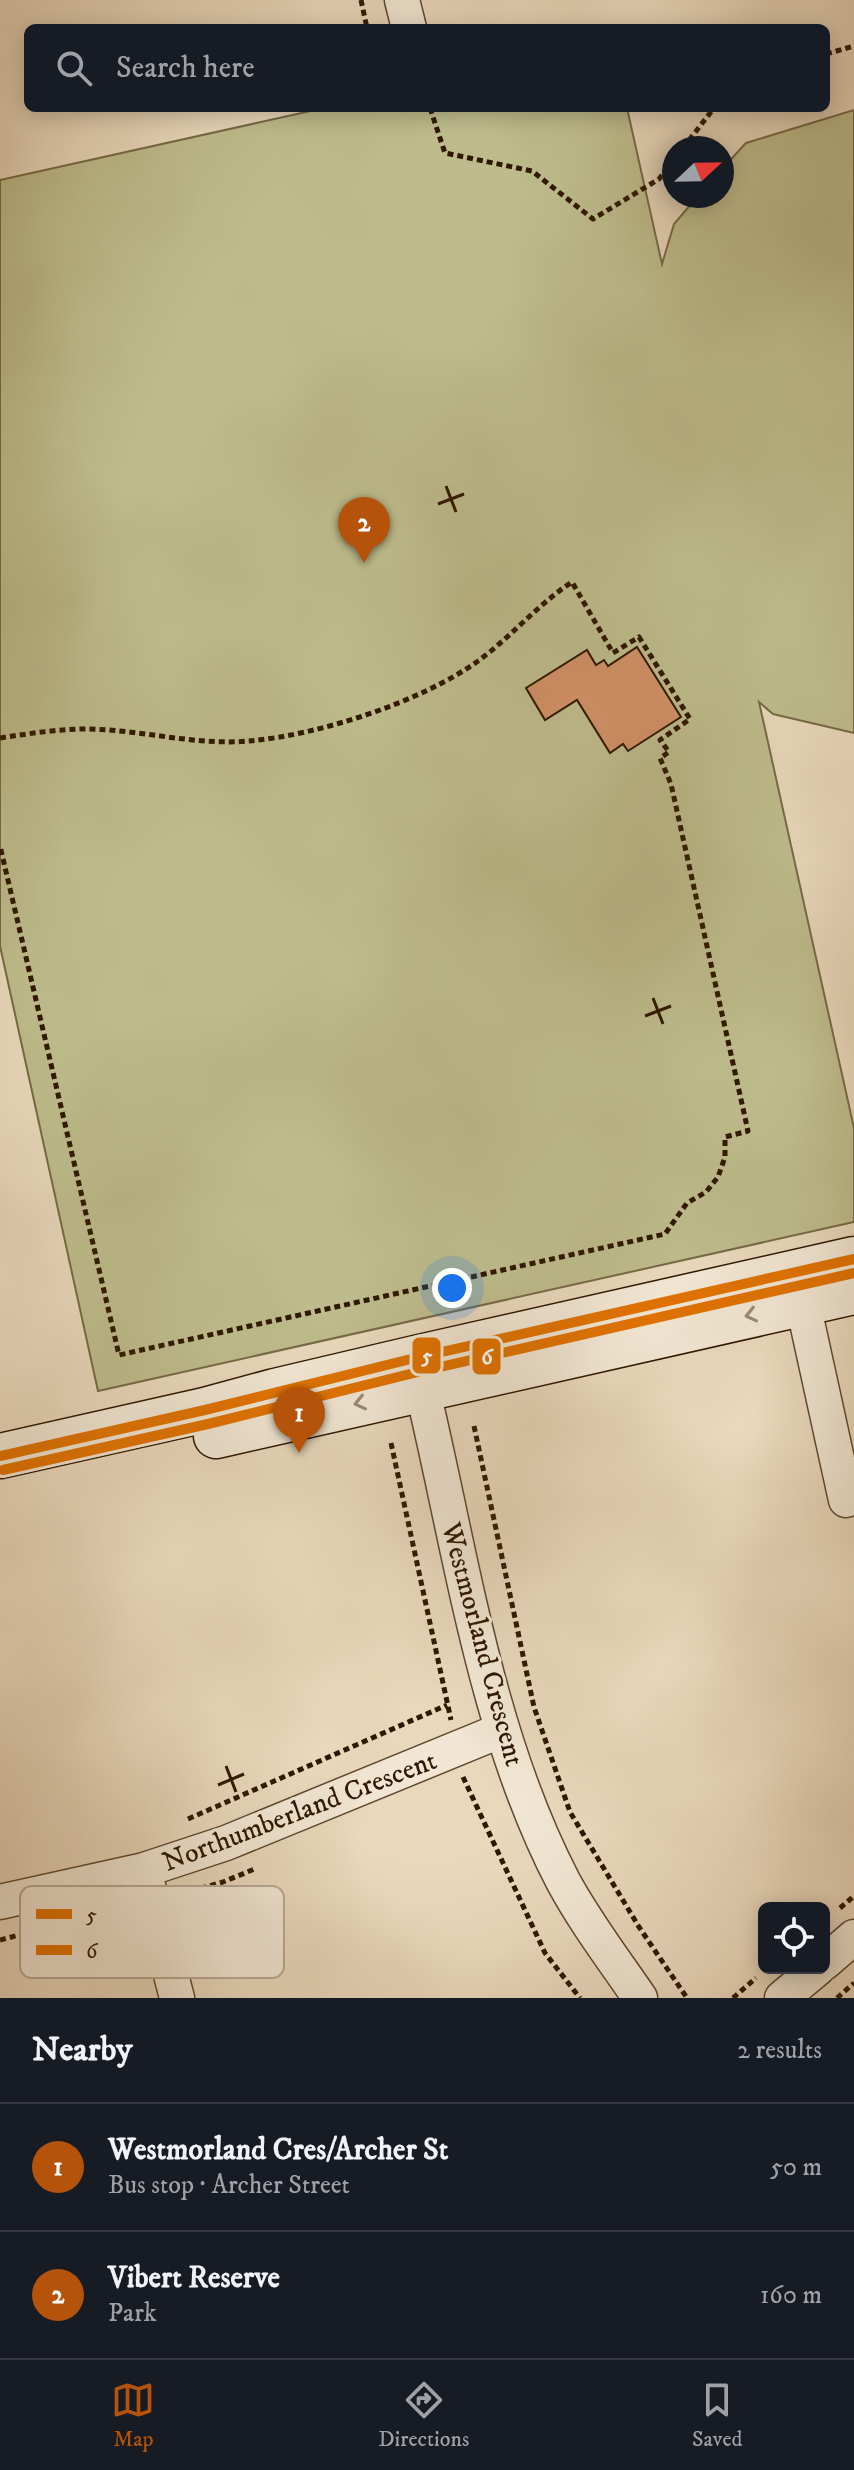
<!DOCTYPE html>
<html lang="en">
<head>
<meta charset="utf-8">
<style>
  body { margin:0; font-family:"IM FELL DW Pica",serif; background:#20242c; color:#f1f3f6 }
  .controls { position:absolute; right:24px; bottom:24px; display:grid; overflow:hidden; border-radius:12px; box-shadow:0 4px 20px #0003 }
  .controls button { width:72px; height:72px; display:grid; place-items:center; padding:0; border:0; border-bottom:2px solid #363941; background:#171b24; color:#f1f3f6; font:40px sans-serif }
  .compass { position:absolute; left:662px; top:136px; width:72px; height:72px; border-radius:50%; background:#171b24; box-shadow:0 4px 20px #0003; rotate:68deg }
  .you { position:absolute; left:452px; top:1288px; width:28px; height:28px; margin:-20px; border:6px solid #fff; border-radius:50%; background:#1a73e8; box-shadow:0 0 0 12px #1a73e833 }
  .badge { display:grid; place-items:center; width:52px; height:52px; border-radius:50%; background:#b45309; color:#fff; font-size:26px; font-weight:700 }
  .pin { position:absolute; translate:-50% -66px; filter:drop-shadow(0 2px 4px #0008) }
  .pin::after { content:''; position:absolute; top:42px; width:28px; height:24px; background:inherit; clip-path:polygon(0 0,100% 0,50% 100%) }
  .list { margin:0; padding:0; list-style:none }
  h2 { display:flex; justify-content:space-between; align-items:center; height:104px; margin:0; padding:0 32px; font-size:34px }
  h2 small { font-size:26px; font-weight:400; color:#9ea1a6 }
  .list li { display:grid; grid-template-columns:52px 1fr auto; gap:24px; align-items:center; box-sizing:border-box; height:128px; padding:0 32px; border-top:2px solid #363941 }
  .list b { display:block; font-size:30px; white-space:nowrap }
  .list p { margin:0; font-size:26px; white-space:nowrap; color:#9ea1a6 }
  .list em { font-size:26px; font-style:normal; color:#9ea1a6 }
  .icon { flex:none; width:44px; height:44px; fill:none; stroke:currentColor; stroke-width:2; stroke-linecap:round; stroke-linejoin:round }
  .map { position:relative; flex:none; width:854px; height:1998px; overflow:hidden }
  .search { position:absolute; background:#171b24; box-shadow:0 4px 20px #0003; left:24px; right:24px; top:24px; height:88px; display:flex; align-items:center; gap:20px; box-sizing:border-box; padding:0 28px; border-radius:12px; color:#9ea1a6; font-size:30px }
  .sheet { height:360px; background:#171b24 }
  nav { display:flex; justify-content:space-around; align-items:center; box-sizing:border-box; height:112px; border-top:2px solid #363941; background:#171b24; font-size:22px; color:#9ea1a6 }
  nav a { display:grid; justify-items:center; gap:4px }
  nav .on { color:#b45309 }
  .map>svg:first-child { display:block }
</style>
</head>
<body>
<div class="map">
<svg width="854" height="1998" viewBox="0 0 854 1998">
  <rect width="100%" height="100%" fill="#e9d8bc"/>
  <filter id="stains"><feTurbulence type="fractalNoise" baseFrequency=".0025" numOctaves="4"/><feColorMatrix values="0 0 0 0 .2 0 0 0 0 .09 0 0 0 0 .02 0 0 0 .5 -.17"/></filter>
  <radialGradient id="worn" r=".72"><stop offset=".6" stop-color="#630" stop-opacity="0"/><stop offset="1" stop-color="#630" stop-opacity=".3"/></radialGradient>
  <path fill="#bebc8c" stroke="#766a46" stroke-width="2" d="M 324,108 L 627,108 L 662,264 L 674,224 L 698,196 L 722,196 L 722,169 L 746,143 L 854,110 L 854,733 L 773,714 L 759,702 L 854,1128 L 854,1222 L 98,1391 L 0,946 L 0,180 Z"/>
  <path fill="#d29167" stroke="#2f1800" stroke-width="2" d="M 637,647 L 681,717 L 628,751 L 623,744 L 610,753 L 577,700 L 545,720 L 526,688 L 587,650 L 596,665 L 604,660 L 608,666 Z"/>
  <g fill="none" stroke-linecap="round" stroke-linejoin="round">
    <defs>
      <path id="street" d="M 402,0 L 409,28
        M 801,1281 L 803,1304 L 846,1500
        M 417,1367 C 459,1536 482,1726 563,1881 C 585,1922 614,1960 640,1998
        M 144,1870 L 177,1998
        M 0,1902 L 144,1870 L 226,1843 L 502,1730
        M 824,1963 L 854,1937
        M 782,1998 L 818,1968"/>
      <path id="secondary" d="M 216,1436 L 854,1292
        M 0,1456 L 205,1410 L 275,1391 L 415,1358 L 854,1259"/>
    </defs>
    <use href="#street" stroke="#5e482f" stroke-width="37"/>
    <use href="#secondary" stroke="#2f1800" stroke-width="47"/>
    <path stroke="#2f1800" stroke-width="5" stroke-dasharray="6 4" stroke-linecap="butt" d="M 361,0 L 367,28
      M 826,54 L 854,46
      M 430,108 L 445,153 L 532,171 L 593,219 L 659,179 L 674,160
      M 683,148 L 714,108
      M 0,738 C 26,734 52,730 79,729 C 136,728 192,746 249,741 C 319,735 421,702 478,661 C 511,637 537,605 572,582 L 613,653 L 639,637 L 690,719 L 660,740 L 669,752 L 660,758 L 671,784 L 748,1131 L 725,1137 L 725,1157 L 718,1177 L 706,1192 L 687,1203 L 665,1234 L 119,1355 L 0,846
      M 474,1426 L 534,1707 L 570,1812 L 639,1927 L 687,1998
      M 391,1443 L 451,1720
      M 463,1777 L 545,1953 L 580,1998
      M 188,1819 L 447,1705
      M 191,1891 L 223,1882 L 257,1868
      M 840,1908 L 854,1896
      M 0,1940 L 65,1923
      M 733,1998 L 756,1978
      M 837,1998 L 854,1983"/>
    <use href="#street" stroke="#f1e6d3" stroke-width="34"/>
    <use href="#secondary" stroke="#f1e6d3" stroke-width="44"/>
    <defs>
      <path id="bus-1" d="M 0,1456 L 205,1410 L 415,1358 L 854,1259"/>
      <path id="bus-2" d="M 3,1470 L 208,1424 L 418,1372 L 854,1273"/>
    </defs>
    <use href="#bus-1" stroke="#f1e6d3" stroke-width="16"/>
    <use href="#bus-2" stroke="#f1e6d3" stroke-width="16"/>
    <use href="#bus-1" stroke="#e07200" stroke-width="10"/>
    <use href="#bus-2" stroke="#e07200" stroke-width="10"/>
  </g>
  <defs><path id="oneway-chevron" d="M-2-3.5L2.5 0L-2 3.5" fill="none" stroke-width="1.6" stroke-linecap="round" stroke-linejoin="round" transform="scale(2)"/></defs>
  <g stroke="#9a8974">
    <use href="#oneway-chevron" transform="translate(751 1315) rotate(167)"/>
    <use href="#oneway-chevron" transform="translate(360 1403) rotate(167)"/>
  </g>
  <path fill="none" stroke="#2f1800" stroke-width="3" d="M 446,486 L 456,512M 438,504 L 464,494M 653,998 L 663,1024M 645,1016 L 671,1006M 226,1766 L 236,1792M 218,1785 L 244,1774"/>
  <g text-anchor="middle" stroke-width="6" stroke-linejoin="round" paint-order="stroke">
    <g font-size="28" fill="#2f1800" stroke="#f1e6d3">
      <text transform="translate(484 1644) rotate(75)" y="10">Westmorland Crescent</text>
      <text transform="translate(299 1810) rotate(-21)" y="10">Northumberland Crescent</text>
    </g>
  </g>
  <rect x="20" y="1886" width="264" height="92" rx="12" fill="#f1e6d3" stroke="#b7a894" stroke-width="2"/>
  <rect x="36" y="1909" width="36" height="10" fill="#e07200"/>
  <rect x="36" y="1945" width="36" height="10" fill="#e07200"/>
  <g font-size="22" fill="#2f1800">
    <text x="86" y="1922">5</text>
    <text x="86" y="1958">6</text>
  </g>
  <g stroke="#f1e6d3" stroke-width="3">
    <rect x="411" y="1336" width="31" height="39" rx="8" fill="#e07200"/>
    <rect x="471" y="1337" width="31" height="39" rx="8" fill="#e07200"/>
  </g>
  <g font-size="22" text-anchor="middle" font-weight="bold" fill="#fff">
    <text x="427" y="1363">5</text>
    <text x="487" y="1364">6</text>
  </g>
  <rect width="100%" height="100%" filter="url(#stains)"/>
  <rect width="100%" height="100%" fill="url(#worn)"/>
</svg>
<div class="controls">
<button><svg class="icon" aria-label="locate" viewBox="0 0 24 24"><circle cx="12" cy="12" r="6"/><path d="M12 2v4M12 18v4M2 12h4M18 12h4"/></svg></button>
</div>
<svg class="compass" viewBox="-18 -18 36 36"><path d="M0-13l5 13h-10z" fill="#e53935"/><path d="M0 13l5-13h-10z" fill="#9ea1a6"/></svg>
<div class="you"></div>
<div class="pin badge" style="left:299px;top:1453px">1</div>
<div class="pin badge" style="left:364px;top:563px">2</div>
<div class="search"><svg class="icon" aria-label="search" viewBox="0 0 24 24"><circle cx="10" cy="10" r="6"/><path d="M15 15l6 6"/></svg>Search here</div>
</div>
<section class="sheet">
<h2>Nearby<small>2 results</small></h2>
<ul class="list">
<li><span class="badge">1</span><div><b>Westmorland Cres/Archer St</b><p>Bus stop · Archer Street</p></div><em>50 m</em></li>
<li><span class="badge">2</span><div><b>Vibert Reserve</b><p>Park</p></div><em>160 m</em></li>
</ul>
</section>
<nav>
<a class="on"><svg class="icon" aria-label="map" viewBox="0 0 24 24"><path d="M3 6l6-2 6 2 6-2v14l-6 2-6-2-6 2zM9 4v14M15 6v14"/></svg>Map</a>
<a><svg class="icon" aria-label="directions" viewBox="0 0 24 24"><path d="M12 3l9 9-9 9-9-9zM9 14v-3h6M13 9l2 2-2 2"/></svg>Directions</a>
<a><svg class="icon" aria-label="saved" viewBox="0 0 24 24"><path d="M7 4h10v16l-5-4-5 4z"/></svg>Saved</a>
</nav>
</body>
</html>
